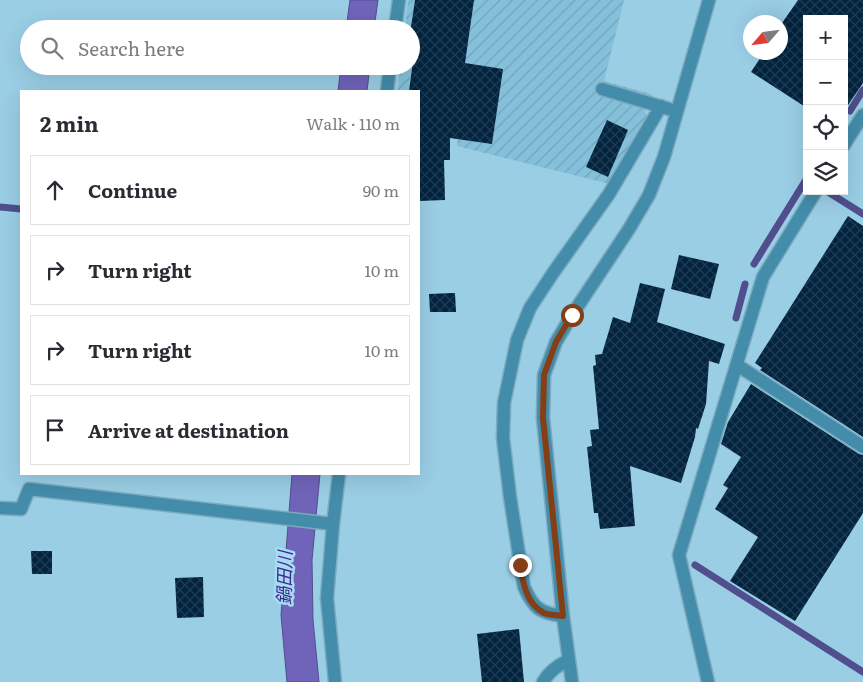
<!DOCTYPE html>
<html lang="en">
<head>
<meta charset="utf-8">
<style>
  body { margin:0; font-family:Literata,"Noto Sans JP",serif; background:#f2f2f3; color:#2b2b33 }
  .controls { position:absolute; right:15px; top:15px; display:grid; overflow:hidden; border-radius:0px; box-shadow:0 5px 20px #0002 }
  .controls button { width:45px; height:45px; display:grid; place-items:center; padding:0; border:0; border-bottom:1px solid #e1e1e2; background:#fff; color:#2b2b33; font:25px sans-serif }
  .compass { position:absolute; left:743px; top:15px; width:45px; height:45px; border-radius:50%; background:#fff; box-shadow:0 5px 20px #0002; rotate:242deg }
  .stop { position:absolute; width:15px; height:15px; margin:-11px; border:4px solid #843f16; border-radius:50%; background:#fff }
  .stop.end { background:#843f16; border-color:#fff; box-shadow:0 1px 5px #0008 }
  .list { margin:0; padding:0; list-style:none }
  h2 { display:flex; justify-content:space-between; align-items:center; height:65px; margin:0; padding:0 20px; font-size:21px }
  h2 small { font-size:16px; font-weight:400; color:#7c7c81 }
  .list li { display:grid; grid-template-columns:32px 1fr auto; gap:15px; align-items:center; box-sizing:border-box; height:70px; margin:0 10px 10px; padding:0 10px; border:1px solid #e1e1e2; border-radius:0px }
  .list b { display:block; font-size:19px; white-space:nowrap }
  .list em { font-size:16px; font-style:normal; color:#7c7c81 }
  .icon { flex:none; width:28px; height:28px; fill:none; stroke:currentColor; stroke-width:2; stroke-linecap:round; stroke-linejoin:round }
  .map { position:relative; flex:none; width:863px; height:682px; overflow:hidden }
  .search { position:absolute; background:#fff; box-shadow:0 5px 20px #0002; left:20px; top:20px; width:400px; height:55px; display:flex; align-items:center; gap:12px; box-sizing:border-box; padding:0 18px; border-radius:28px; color:#7c7c81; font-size:19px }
  .panel { position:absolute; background:#fff; box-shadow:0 5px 20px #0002; left:20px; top:90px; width:400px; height:385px; border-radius:0px }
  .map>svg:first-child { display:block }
</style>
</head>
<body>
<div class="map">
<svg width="863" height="682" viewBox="0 0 863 682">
  <defs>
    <pattern id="industrial-furrows" width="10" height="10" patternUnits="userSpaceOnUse" patternTransform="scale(1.25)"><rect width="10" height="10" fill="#85c0da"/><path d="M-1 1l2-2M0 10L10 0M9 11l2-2" fill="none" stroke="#71a4bb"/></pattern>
    <pattern id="building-cross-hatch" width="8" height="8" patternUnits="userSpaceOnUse" patternTransform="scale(1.25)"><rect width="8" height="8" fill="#03243f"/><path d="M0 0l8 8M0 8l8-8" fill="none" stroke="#1e3b52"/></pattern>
  </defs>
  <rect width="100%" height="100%" fill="#9acee5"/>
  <path fill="url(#industrial-furrows)" d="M 408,0 L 624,0 L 604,81 L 652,94 L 645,112 L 649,119 L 610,184 L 457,146 L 458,133 L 419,129 L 419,91 L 398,91 L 400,66 L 411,66 L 411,29 L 405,29 Z"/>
  <path fill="#7064ba" stroke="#504e8d" d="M 350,0 L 378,0 L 374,29 L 346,29 Z
    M 341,66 L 370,66 L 367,91 L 338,91 Z
    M 292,474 L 320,474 L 312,560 L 313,620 L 319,682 L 287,682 L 281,615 Z"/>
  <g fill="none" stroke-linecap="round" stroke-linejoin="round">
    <path stroke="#504e8d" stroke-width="7" d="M 850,111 L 863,90
      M 828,192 L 863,214
      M 0,207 L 21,209
      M 754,264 L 807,178
      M 736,318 L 745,284
      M 695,565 L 863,672"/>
  </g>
  <path fill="url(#building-cross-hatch)" d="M 415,0 L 474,0 L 465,63 L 503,69 L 492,144 L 450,138 L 450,160 L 444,160 L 445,200 L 419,201 L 419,180 L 420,179 L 419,91 L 409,91 L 412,69 L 411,27 Z
    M 798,0 L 863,0 L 863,83 L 844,111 L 844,19 L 807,19 L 807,108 L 751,72 L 764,52 L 780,52 L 780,26 Z
    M 607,120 L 628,130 L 608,177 L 586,167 Z
    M 848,216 L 863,226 L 863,437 L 760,370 L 762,368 L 755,363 Z
    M 679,255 L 719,264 L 710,299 L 671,289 Z
    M 640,283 L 665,289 L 657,322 L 725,344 L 719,364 L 709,361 L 706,404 L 698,429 L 696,428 L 695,437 L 681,483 L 630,466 L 635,526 L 600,529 L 598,513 L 594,513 L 587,447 L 592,446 L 590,430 L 599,429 L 593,366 L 596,365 L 595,355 L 602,354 L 613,317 L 630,323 Z
    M 452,293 L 455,293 L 456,312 L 430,312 L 429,294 Z
    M 751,384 L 859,454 L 863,455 L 863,513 L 795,621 L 730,581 L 758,537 L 715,509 L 728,488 L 723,485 L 741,457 L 721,444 L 728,422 Z
    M 31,551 L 52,551 L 52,574 L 32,574 Z
    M 203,577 L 204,617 L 177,618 L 175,578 Z
    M 519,629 L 524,682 L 482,682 L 477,634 Z"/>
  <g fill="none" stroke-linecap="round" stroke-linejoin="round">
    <defs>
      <path id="minor" d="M 395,29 L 399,0
        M 602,89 L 669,109
        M 387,91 L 390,66
        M 844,145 L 863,115
        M 737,365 L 863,447
        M 0,508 L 21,509 L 29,489 L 333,524
        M 563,616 C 540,613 534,609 524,587 L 510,497 L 503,438 L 504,403 L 517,340 L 530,308 L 553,273 L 609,194 L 661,106
        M 335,682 L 327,598 L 333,524 L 339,474
        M 543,682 C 549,671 558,665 569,660
        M 572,682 L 563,616 L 543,418 L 544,375 L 556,342 L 572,315 L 629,229 L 649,195 L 664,157 L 709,0
        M 708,682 L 679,555 L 763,277 L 816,191"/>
    </defs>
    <use href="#minor" stroke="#7daabf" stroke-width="15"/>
    <use href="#minor" stroke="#438caa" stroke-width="12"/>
  </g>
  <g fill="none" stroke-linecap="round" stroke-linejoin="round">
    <path stroke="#843f16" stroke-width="6" d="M 520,565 C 523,582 526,604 544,613 C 549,615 557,615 563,616 L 543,418 L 544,375 L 556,342 L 572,315"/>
  </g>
  <g text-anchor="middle" stroke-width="5" stroke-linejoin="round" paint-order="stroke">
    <g font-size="18" font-style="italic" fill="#42278f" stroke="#a6dbf3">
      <text transform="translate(285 578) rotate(-89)" y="6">鍋田川</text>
    </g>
  </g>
</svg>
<div class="controls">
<button>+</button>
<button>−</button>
<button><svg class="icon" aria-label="locate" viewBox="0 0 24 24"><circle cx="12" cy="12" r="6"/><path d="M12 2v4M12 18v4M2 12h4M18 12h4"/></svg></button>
<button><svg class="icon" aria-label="layers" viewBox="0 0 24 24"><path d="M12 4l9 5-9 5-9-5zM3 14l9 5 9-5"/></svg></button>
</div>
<svg class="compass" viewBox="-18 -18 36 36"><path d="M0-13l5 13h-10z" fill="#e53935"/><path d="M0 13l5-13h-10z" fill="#7c7c81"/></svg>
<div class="stop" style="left:572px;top:315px"></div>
<div class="stop end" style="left:520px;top:565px"></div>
<div class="search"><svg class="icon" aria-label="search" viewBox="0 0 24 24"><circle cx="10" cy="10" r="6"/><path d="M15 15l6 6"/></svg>Search here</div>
<section class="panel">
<h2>2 min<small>Walk · 110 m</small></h2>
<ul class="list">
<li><svg class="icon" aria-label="ahead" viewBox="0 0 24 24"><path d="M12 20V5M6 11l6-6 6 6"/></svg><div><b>Continue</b></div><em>90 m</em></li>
<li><svg class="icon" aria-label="right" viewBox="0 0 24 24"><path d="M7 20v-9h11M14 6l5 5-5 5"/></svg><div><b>Turn right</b></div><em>10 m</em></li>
<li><svg class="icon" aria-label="right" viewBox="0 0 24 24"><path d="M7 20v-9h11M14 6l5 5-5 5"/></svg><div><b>Turn right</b></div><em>10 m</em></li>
<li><svg class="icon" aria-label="arrive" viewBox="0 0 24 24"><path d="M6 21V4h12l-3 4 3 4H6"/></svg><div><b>Arrive at destination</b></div></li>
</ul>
</section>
</div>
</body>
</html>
